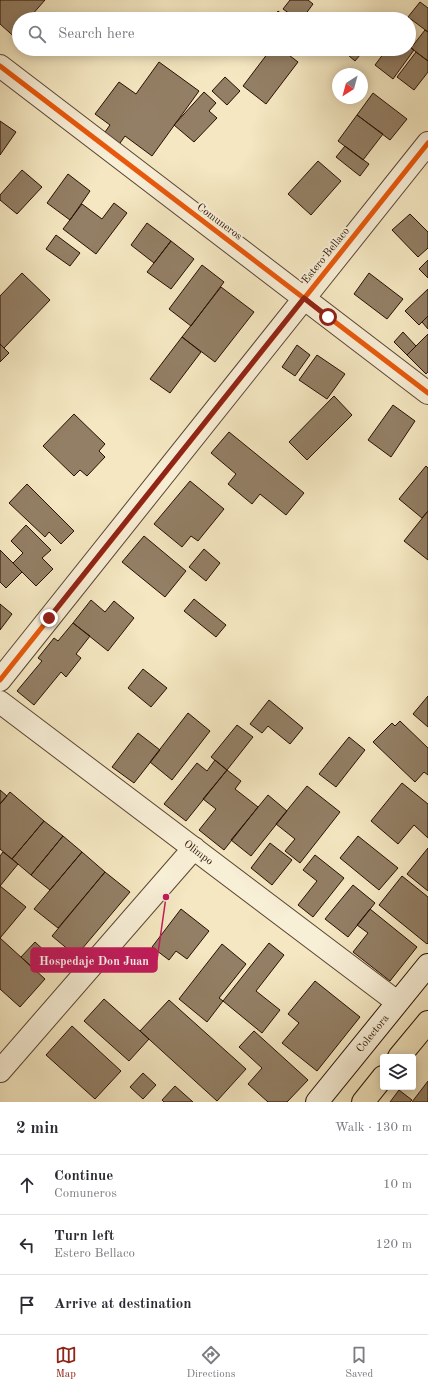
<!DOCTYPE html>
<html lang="en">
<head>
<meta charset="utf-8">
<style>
  body { margin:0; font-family:"Old Standard TT",serif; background:#f2f2f3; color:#2b2b33 }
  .controls { position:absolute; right:12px; bottom:12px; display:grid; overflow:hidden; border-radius:4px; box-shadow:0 2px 10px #0003 }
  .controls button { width:36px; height:36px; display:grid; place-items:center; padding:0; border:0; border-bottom:1px solid #e1e1e2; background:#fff; color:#2b2b33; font:20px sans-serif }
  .compass { position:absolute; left:332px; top:68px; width:36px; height:36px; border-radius:50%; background:#fff; box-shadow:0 2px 10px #0003; rotate:216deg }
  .stop { position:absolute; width:12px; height:12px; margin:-9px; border:3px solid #8f2418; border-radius:50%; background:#fff }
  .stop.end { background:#8f2418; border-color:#fff; box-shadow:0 1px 4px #0008 }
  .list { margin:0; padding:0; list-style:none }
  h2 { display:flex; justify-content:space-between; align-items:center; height:52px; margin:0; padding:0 16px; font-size:17px }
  h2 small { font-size:13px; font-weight:400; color:#7c7c81 }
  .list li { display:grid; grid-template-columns:26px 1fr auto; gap:12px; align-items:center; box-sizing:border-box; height:60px; padding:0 16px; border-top:1px solid #e1e1e2 }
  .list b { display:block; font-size:15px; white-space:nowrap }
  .list p { margin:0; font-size:13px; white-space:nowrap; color:#7c7c81 }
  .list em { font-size:13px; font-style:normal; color:#7c7c81 }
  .icon { flex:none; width:22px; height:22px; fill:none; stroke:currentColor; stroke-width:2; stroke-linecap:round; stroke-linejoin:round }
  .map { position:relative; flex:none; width:428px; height:1102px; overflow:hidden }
  .search { position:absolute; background:#fff; box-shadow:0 2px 10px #0003; left:12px; right:12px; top:12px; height:44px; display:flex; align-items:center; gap:10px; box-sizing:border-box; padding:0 14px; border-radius:22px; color:#7c7c81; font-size:15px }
  .sheet { height:232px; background:#fff }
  nav { display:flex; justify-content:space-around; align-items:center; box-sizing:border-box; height:56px; border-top:1px solid #e1e1e2; background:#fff; font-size:11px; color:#7c7c81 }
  nav a { display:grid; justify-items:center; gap:2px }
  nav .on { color:#8f2418 }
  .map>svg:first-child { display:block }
</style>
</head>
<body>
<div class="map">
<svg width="428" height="1102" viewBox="0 0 428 1102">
  <rect width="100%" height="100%" fill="#f4e7c1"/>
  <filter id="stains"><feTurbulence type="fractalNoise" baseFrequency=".005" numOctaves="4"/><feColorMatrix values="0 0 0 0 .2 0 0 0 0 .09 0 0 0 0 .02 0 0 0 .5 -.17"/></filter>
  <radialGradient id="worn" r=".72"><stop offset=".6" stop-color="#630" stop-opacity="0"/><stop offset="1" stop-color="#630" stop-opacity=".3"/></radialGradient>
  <path fill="#937f65" stroke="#290f02" d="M 0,0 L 45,0 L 31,16 L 35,19 L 19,19 L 19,41 L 0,24 Z
    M 290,0 L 308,0 L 313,4 L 302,19 L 297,19 L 283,9 Z
    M 420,2 L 428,8 L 428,32 L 408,17 Z
    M 278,11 L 288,19 L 272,19 Z
    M 425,30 L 428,32 L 428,61 L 411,48 Z
    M 409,46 L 414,50 L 393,79 L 375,65 L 387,49 L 392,53 L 394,49 L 409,49 Z
    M 271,49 L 281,49 L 298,62 L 266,104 L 243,86 Z
    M 353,49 L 365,49 L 355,61 L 348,55 Z
    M 416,52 L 428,61 L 428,72 L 414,90 L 397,77 Z
    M 159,62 L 199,91 L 152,156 L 125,136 L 118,146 L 103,135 L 110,125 L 95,114 L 119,82 L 136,94 Z
    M 225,77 L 240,91 L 227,105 L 212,91 Z
    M 204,92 L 216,103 L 209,111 L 217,118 L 194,142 L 174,125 Z
    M 373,93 L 407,119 L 390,140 L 357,115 Z
    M 357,115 L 383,134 L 363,160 L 338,141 Z
    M 0,121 L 16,132 L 0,155 Z
    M 345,146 L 369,164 L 360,176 L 336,157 Z
    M 318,161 L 341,181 L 311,215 L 288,194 Z
    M 22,170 L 42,187 L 17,214 L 0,200 L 0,195 Z
    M 68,174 L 90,191 L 70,220 L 47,203 Z
    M 114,203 L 127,213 L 96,254 L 63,229 L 82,204 L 102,219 Z
    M 410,214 L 428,232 L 428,248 L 418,257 L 392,230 Z
    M 147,223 L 171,241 L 154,263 L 131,245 Z
    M 56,235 L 80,253 L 70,266 L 46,249 Z
    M 171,241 L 194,259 L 171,289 L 147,272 Z
    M 428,260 L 428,278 L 419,269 Z
    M 202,265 L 224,282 L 191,326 L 169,309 Z
    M 22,273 L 50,300 L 4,348 L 0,344 L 0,296 Z
    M 369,273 L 403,299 L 387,319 L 354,294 Z
    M 221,287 L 254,312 L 215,362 L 182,337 Z
    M 428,289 L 428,316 L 419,325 L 405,311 Z
    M 428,316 L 428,329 L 422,322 Z
    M 403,332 L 416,346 L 407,355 L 394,342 Z
    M 428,334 L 428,372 L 426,374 L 407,355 Z
    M 182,337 L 201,352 L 170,393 L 150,379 Z
    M 0,344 L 9,353 L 0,362 Z
    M 297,345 L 310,355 L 295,376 L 282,367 Z
    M 317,355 L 345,374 L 327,399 L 299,380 Z
    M 334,396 L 352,415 L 307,460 L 289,442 Z
    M 393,405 L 415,421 L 391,457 L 368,440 Z
    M 74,414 L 105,444 L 99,451 L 105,457 L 87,476 L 80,470 L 74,476 L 43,446 Z
    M 229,432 L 304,493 L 286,515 L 260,494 L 252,504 L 228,484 L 236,474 L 211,453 Z
    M 426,466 L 428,468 L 428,511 L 422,518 L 399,499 Z
    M 190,481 L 224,509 L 198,541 L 191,536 L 182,547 L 154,524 Z
    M 27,484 L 74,531 L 61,544 L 49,532 L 45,537 L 9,503 Z
    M 428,511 L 428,560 L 404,541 Z
    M 26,525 L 51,550 L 42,558 L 53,569 L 36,586 L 13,563 L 23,553 L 11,541 Z
    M 144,536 L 186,571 L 165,597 L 122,562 Z
    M 204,549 L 220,563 L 206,581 L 189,567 Z
    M 0,550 L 22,572 L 6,588 L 0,582 Z
    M 194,599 L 226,625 L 216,637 L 184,611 Z
    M 91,600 L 105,612 L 114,601 L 134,618 L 108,651 L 73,623 Z
    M 0,604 L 12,614 L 0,630 Z
    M 73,623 L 90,636 L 76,654 L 81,658 L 66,677 L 61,672 L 34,705 L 17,691 L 42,661 L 38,658 L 54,638 L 58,641 Z
    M 143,669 L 167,688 L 151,707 L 128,688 Z
    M 428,696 L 428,727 L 413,714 Z
    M 269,700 L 303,728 L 290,744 L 268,726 L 262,733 L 250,724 Z
    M 188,713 L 210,731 L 172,780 L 150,762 Z
    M 400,721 L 428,748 L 428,775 L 424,772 L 415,782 L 373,742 L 392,723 L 395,726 Z
    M 237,725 L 253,737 L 227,770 L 211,757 Z
    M 138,733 L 160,750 L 134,783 L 112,767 Z
    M 349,737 L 365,750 L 336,787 L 319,774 Z
    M 215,760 L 227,770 L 186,821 L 164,804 L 197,763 L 207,771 Z
    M 227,770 L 241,781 L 235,789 L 258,807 L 224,850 L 199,830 L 216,809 L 203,799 Z
    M 402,783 L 428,804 L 428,838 L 414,825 L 398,844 L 371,821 Z
    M 307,786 L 340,812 L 300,863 L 285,851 L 295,839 L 276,824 Z
    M 0,790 L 7,796 L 0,804 Z
    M 10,792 L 44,821 L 12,859 L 0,849 L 0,804 Z
    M 268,795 L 287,811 L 251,856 L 231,840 Z
    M 44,821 L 63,836 L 31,875 L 12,859 Z
    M 63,836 L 82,852 L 50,890 L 31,875 Z
    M 358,836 L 398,868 L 379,890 L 340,858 Z
    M 270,843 L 292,860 L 272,885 L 251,868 Z
    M 428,848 L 428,891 L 407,874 Z
    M 3,852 L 18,864 L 0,886 L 0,856 Z
    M 82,852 L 105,872 L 58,928 L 34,909 Z
    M 315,855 L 344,878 L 313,917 L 298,905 L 317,881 L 303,870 Z
    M 105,872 L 130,892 L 76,956 L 52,936 Z
    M 402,876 L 428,897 L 428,943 L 427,944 L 379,905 Z
    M 353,885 L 375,903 L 348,937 L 325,919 Z
    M 0,886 L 26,907 L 0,938 Z
    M 181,909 L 209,931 L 187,959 L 176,951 L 169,960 L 152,947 Z
    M 370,909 L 417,947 L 390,981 L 353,952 L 368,933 L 357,925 Z
    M 0,938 L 45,979 L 20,1007 L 0,989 Z
    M 35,942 L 48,954 L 34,969 L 21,957 Z
    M 269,943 L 284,955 L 256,991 L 280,1010 L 262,1033 L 223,1001 Z
    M 222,944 L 246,964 L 219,998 L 223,1001 L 207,1022 L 179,999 Z
    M 315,981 L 360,1017 L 317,1071 L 282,1043 L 299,1023 L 288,1014 Z
    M 104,999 L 149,1039 L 129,1061 L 84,1021 Z
    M 169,1000 L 246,1069 L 217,1101 L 140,1031 Z
    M 72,1026 L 121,1071 L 95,1099 L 46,1055 Z
    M 254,1031 L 308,1080 L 287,1102 L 268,1102 L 248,1084 L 262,1068 L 239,1047 Z
    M 143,1073 L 156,1085 L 143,1099 L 130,1087 Z
    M 428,1081 L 428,1102 L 412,1102 Z
    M 175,1086 L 193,1102 L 164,1102 L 162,1100 Z
    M 399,1090 L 412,1100 L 410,1102 L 390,1102 Z"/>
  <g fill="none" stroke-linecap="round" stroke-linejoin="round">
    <defs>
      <path id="street" d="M 0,66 L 428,393
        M 0,680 L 428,143
        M 0,702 L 397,1002
        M 0,1071 L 194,848"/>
      <path id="secondary" d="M 317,1102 L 428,965"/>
      <path id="highway" d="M 399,1057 L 428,1022
        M 363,1102 L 383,1077"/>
    </defs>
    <use href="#street" stroke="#5c4532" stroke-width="24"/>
    <use href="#secondary" stroke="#290f02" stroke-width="24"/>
    <use href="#highway" stroke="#290f02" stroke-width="24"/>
    <use href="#street" stroke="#f8efd7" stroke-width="22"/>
    <use href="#secondary" stroke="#f8efd7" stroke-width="22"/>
    <use href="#highway" stroke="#f4e7c1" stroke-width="22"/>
    <defs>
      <path id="cycleway" d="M 0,66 L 428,393
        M 0,680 L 428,143"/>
    </defs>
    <use href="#cycleway" stroke="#f8efd7" stroke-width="8"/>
    <use href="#cycleway" stroke="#e8590c" stroke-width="5"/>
  </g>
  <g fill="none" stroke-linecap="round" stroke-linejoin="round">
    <path stroke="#8f2418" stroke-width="5" d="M 49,618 L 304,298 L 328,317"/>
  </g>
  <g text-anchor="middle" stroke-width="4" stroke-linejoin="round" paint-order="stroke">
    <g font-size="11" fill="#290f02" stroke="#f8efd7">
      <text transform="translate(220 221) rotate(37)" y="4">Comuneros</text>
      <text transform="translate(325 255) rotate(-51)" y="4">Estero Bellaco</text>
      <text transform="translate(199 852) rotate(37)" y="4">Olimpo</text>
      <text transform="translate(372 1033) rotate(-51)" y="4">Colectora</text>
    </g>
  </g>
  <path fill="none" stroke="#c2185b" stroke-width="1.5" d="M166 897L157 960"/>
  <circle fill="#c2185b" stroke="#f8efd7" stroke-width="1.5" cx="166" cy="897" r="4"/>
  <rect fill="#c2185b" stroke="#c2185b" stroke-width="1.5" x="31" y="948" width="126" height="24" rx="4"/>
  <g font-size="12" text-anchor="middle" font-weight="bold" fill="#fff">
    <text x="94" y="965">Hospedaje Don Juan</text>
  </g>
  <rect width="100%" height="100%" filter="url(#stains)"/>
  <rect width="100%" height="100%" fill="url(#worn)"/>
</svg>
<div class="controls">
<button><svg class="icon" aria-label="layers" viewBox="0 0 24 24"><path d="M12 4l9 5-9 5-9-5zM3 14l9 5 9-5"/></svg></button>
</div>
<svg class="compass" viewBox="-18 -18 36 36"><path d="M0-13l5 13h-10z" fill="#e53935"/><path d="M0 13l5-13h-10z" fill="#7c7c81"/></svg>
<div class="stop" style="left:328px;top:317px"></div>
<div class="stop end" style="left:49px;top:618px"></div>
<div class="search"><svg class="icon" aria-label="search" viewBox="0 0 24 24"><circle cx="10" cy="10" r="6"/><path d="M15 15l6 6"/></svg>Search here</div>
</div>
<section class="sheet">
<h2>2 min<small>Walk · 130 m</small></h2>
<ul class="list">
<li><svg class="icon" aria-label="ahead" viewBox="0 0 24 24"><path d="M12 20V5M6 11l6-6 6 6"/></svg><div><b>Continue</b><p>Comuneros</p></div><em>10 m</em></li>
<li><svg class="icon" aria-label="left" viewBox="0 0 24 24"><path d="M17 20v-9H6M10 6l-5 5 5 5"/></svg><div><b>Turn left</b><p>Estero Bellaco</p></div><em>120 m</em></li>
<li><svg class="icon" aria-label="arrive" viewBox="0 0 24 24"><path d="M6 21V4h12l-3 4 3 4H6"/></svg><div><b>Arrive at destination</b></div></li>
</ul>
</section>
<nav>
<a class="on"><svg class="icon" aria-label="map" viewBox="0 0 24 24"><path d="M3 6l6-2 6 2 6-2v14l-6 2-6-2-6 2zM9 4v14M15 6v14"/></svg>Map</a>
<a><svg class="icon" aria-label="directions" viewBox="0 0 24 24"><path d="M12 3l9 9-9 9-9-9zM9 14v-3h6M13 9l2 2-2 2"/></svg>Directions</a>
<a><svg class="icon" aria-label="saved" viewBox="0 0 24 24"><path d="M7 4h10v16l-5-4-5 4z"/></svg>Saved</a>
</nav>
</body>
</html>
